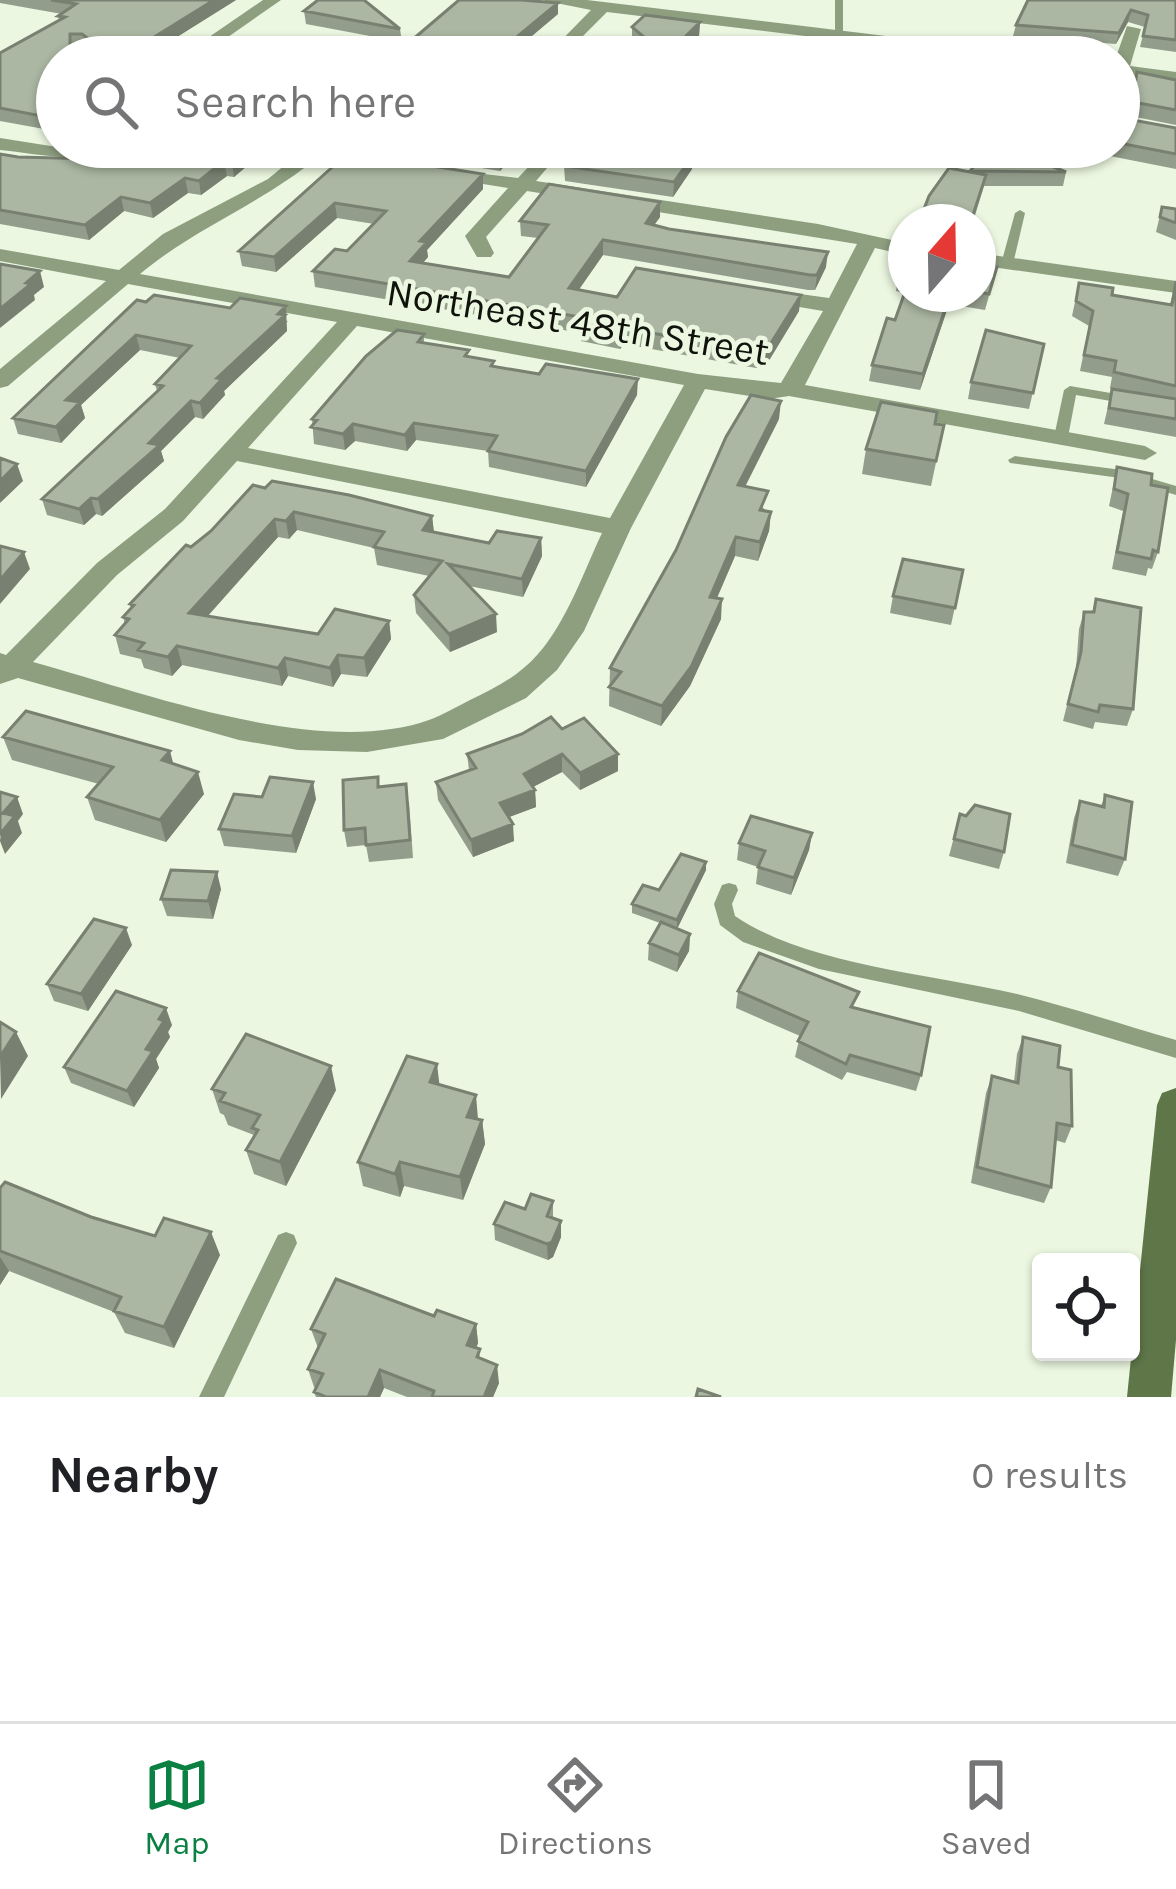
<!DOCTYPE html>
<html lang="en">
<head>
<meta charset="utf-8">
<style>
  body { margin:0; font-family:Karla,sans-serif; background:#f6f6f6; color:#202124 }
  .controls { position:absolute; right:36px; bottom:36px; display:grid; overflow:hidden; border-radius:12px; box-shadow:0 3px 9px #0004 }
  .controls button { width:108px; height:108px; display:grid; place-items:center; padding:0; border:0; border-bottom:3px solid #e0e0e0; background:#fff; color:#202124; font:60px sans-serif }
  .compass { position:absolute; left:888px; top:204px; width:108px; height:108px; border-radius:50%; background:#fff; box-shadow:0 3px 9px #0004; rotate:20deg }
  .list { margin:0; padding:0; list-style:none }
  h2 { display:flex; justify-content:space-between; align-items:center; height:156px; margin:0; padding:0 48px; font-size:51px }
  h2 small { font-size:39px; font-weight:400; color:#757577 }
  .icon { flex:none; width:66px; height:66px; fill:none; stroke:currentColor; stroke-width:2; stroke-linecap:round; stroke-linejoin:round }
  .map { position:relative; flex:none; width:1176px; height:1397px; overflow:hidden }
  .search { position:absolute; background:#fff; box-shadow:0 3px 9px #0004; left:36px; right:36px; top:36px; height:132px; display:flex; align-items:center; gap:30px; box-sizing:border-box; padding:0 42px; border-radius:66px; color:#757577; font-size:45px }
  .sheet { height:324px; background:#fff }
  nav { display:flex; justify-content:space-around; align-items:center; box-sizing:border-box; height:168px; border-top:3px solid #e0e0e0; background:#fff; font-size:33px; color:#757577 }
  nav a { display:grid; justify-items:center; gap:6px }
  nav .on { color:#0b8043 }
  .map>svg:first-child { display:block }
</style>
</head>
<body>
<div class="map">
<svg width="1176" height="1397" viewBox="0 0 1176 1397">
  <rect width="100%" height="100%" fill="#ebf7e0"/>
  <g fill="none" stroke-linecap="round" stroke-linejoin="round">
    <path fill="#8e9f80" fill-rule="evenodd" d="M 835,0 L 843,0 L 843,35 L 839,38 L 835,35 Z
      M 1020,210 L 1025,213 L 1013,264 L 1003,266 L 1001,264 L 1015,213 Z
      M 1070,386 L 1128,396 L 1135,400 L 1128,404 L 1076,395 L 1068,437 L 1061,441 L 1054,437 L 1064,390 Z
      M 1015,456 L 1122,470 L 1176,486 L 1176,495 L 1120,478 L 1010,463 L 1008,460 Z
      M 729,883 L 736,885 L 738,890 L 732,904 L 735,916 C 807,965 931,974 1017,994 C 1070,1007 1123,1025 1176,1040 L 1176,1058 L 1019,1011 L 819,969 L 743,942 L 720,925 L 714,904 L 722,885 Z
      M 286,1232 L 294,1235 L 297,1243 L 224,1397 L 199,1397 L 278,1235 Z"/>
    <path fill="#8e9f80" fill-rule="evenodd" d="M 263,0 L 281,0 L 215,46 L 259,57 L 180,57 Z
      M 541,0 L 587,0 L 1018,52 L 1026,57 L 977,57 L 607,12 L 562,57 L 545,57 L 591,10 Z
      M 1127,26 L 1141,29 L 1130,66 L 1176,72 L 1176,82 L 1119,75 L 1116,57 Z
      M 291,50 L 298,57 L 260,57 Z
      M 0,138 L 57,147 L 114,147 C 86,166 33,153 0,150 Z
      M 271,147 L 315,147 L 389,163 L 380,169 L 317,158 C 261,204 195,228 140,274 L 698,374 L 781,383 L 823,311 L 764,301 L 753,295 L 764,289 L 829,298 L 857,244 L 527,191 L 486,237 L 494,253 L 491,257 L 477,257 L 465,236 L 508,188 L 439,177 L 439,169 L 518,178 L 547,147 L 565,147 L 536,181 L 818,224 L 906,243 L 906,255 L 875,248 L 805,385 L 1145,446 L 1157,453 L 1145,460 L 789,396 L 769,399 L 705,389 L 631,528 L 584,631 L 557,670 L 526,698 L 443,739 L 367,752 L 298,750 L 239,740 L 18,678 L 0,684 L 0,653 L 6,655 L 97,563 L 165,509 L 337,322 L 128,284 L 8,386 L 0,388 L 0,369 L 106,281 L 0,261 L 0,249 L 119,270 L 163,234 L 268,179 L 297,155 ZM 357,326 L 684,385 L 610,518 L 248,448 ZM 237,461 L 602,533 C 583,573 567,621 538,654 C 519,676 495,688 470,700 C 456,707 443,715 429,720 C 319,759 142,692 33,662 L 117,575 L 183,521 Z
      M 978,253 L 1176,281 L 1176,293 L 978,265 Z"/>
    <path fill="#5f7649" fill-rule="evenodd" d="M 1176,1088 L 1176,1340 L 1171,1397 L 1127,1397 L 1157,1105 L 1162,1093 Z"/>
  </g>
  <path fill="#939d8b" d="M 0,0 L 236,0 L 145,57 L 57,57 L 57,120 L 44,129 L 0,121 L 0,53 L 59,20 L 58,16 L 62,14 L 0,3 Z
    M 1176,0 L 1176,52 L 1140,47 L 1145,27 L 1128,22 L 1116,44 L 1013,36 L 1016,25 Z
    M 304,11 L 400,29 L 402,42 L 306,24 Z
    M 558,14 L 508,56 L 474,51 L 435,54 L 413,51 L 412,40 Z
    M 700,22 L 699,36 L 677,57 L 651,57 L 632,40 L 632,27 Z
    M 1176,80 L 1176,125 L 1120,114 L 1122,118 L 1176,128 L 1176,169 L 1064,147 L 1119,147 L 1119,81 L 1135,84 Z
    M 269,147 L 234,177 L 227,176 L 201,195 L 188,193 L 153,218 L 124,211 L 89,240 L 0,224 L 0,154 L 18,157 L 95,159 L 130,152 Z
    M 368,147 L 520,147 L 520,149 L 500,171 L 368,150 Z
    M 348,153 L 483,174 L 483,189 L 427,250 L 428,257 L 423,263 L 509,277 L 538,238 L 521,236 L 520,221 L 660,217 L 654,225 L 826,267 L 815,290 L 808,290 L 603,255 L 578,290 L 617,297 L 799,311 L 765,367 L 756,368 L 624,344 L 620,349 L 581,341 L 581,333 L 315,287 L 313,271 L 347,251 L 374,224 L 337,218 L 276,272 L 242,266 L 239,251 Z
    M 693,155 L 692,169 L 673,197 L 565,181 L 564,166 Z
    M 970,172 L 1066,172 L 1063,186 L 984,186 L 973,222 L 919,222 Z
    M 1162,207 L 1176,209 L 1176,240 L 1156,232 Z
    M 906,256 L 906,294 L 978,294 L 978,264 L 997,267 L 985,310 L 949,304 L 920,390 L 869,381 L 872,365 L 895,320 L 905,293 L 896,291 L 898,276 Z
    M 1176,281 L 1176,437 L 1104,424 L 1112,389 L 1110,388 L 1112,377 L 1080,371 L 1089,326 L 1072,316 L 1079,283 L 1112,295 L 1170,304 Z
    M 137,300 L 288,321 L 286,323 L 287,331 L 224,391 L 225,395 L 203,419 L 195,417 L 161,451 L 164,461 L 102,516 L 96,514 L 84,525 L 47,515 L 42,499 L 157,391 L 155,384 L 180,358 L 140,350 L 81,405 L 85,418 L 61,443 L 18,434 L 13,418 Z
    M 424,334 L 424,343 L 494,366 L 637,395 L 586,487 L 489,467 L 488,451 L 416,440 L 407,451 L 355,441 L 345,450 L 314,444 L 312,419 Z
    M 1044,344 L 1029,409 L 968,399 L 971,382 Z
    M 779,419 L 745,487 L 766,511 L 771,512 L 769,531 L 758,561 L 735,556 L 717,598 L 721,619 L 690,686 L 661,726 L 609,706 L 610,668 Z
    M 935,424 L 944,425 L 931,486 L 862,474 L 866,449 Z
    M 1117,467 L 1151,485 L 1158,552 L 1152,569 L 1148,568 L 1146,576 L 1112,569 L 1123,511 L 1109,506 Z
    M 265,488 L 432,516 L 434,532 L 489,543 L 541,538 L 542,556 L 523,597 L 469,586 L 497,632 L 450,652 L 416,613 L 414,595 L 429,576 L 377,565 L 374,548 L 297,530 L 289,539 L 278,537 L 208,616 L 318,634 L 389,621 L 391,639 L 367,677 L 341,674 L 333,687 L 288,676 L 282,686 L 182,665 L 172,676 L 144,668 L 141,659 L 120,654 L 115,635 L 125,624 L 123,617 L 131,609 L 130,604 L 191,547 Z
    M 963,570 L 951,625 L 890,613 L 893,596 Z
    M 1096,599 L 1133,709 L 1127,726 L 1095,722 L 1093,729 L 1063,721 L 1076,669 L 1079,629 L 1084,612 L 1092,612 Z
    M 562,729 L 618,771 L 580,790 L 562,772 L 533,787 L 535,790 L 536,807 L 509,817 L 514,841 L 473,857 L 438,800 L 436,782 L 469,770 L 467,754 Z
    M 3,737 L 174,764 L 204,794 L 166,842 L 95,820 L 87,797 L 99,784 L 12,760 Z
    M 379,787 L 409,802 L 413,858 L 369,862 L 366,845 L 347,847 L 344,830 Z
    M 1105,795 L 1125,859 L 1118,876 L 1066,863 L 1074,818 L 1080,801 L 1101,806 Z
    M 262,797 L 316,799 L 296,853 L 224,846 L 219,829 Z
    M 960,814 L 966,816 L 1004,852 L 999,869 L 949,856 Z
    M 812,833 L 809,850 L 791,895 L 756,884 L 758,867 L 737,860 L 739,843 Z
    M 706,862 L 706,870 L 677,929 L 690,934 L 689,951 L 677,972 L 648,960 L 649,943 L 660,923 L 632,913 L 632,904 Z
    M 221,889 L 213,919 L 167,916 L 161,899 Z
    M 132,945 L 88,1011 L 54,1001 L 47,984 Z
    M 738,991 L 856,1008 L 921,1075 L 916,1091 L 847,1072 L 842,1080 L 795,1057 L 800,1036 L 736,1008 Z
    M 172,1025 L 168,1032 L 170,1037 L 156,1059 L 159,1068 L 134,1107 L 71,1083 L 64,1067 Z
    M 1023,1037 L 1058,1067 L 1072,1126 L 1065,1143 L 1055,1140 L 1051,1187 L 1044,1203 L 971,1183 L 986,1093 L 992,1076 L 1014,1082 L 1017,1054 Z
    M 440,1084 L 478,1119 L 482,1120 L 485,1144 L 463,1200 L 404,1186 L 400,1197 L 363,1186 L 358,1162 Z
    M 212,1089 L 336,1090 L 286,1186 L 254,1174 L 246,1150 L 254,1135 L 228,1125 L 224,1115 L 220,1113 Z
    M 0,1188 L 220,1255 L 174,1348 L 125,1333 L 114,1312 L 9,1271 L 0,1285 Z
    M 553,1201 L 553,1218 L 561,1221 L 561,1237 L 553,1257 L 548,1260 L 495,1240 L 494,1224 L 525,1209 Z
    M 434,1316 L 476,1324 L 478,1343 L 476,1348 L 481,1358 L 499,1383 L 493,1397 L 407,1397 L 384,1388 L 380,1397 L 316,1397 L 314,1392 L 316,1388 L 314,1387 L 308,1369 L 318,1348 L 311,1329 Z"/>
  <path fill="#788071" d="M 214,0 L 236,0 L 145,57 L 122,57 Z
    M 558,3 L 558,14 L 508,56 L 507,45 Z
    M 1131,10 L 1128,22 L 1116,44 L 1119,33 Z
    M 700,22 L 699,36 L 677,57 L 665,57 Z
    M 474,40 L 474,51 L 467,57 L 452,57 Z
    M 57,104 L 57,120 L 44,129 L 41,116 Z
    M 250,147 L 269,147 L 234,177 L 232,163 Z
    M 508,147 L 520,147 L 520,149 L 500,171 L 499,156 Z
    M 693,155 L 692,169 L 673,197 L 674,182 Z
    M 224,161 L 227,176 L 201,195 L 199,181 Z
    M 483,174 L 483,189 L 427,250 L 428,257 L 411,276 L 410,261 L 420,241 Z
    M 185,178 L 188,193 L 153,218 L 150,203 Z
    M 121,197 L 124,211 L 89,240 L 85,225 Z
    M 660,202 L 660,217 L 645,238 L 646,223 Z
    M 335,203 L 337,218 L 276,272 L 274,257 Z
    M 603,240 L 603,255 L 569,304 L 569,288 Z
    M 828,252 L 826,267 L 815,290 L 817,275 Z
    M 40,271 L 44,287 L 34,295 L 35,300 L 0,328 L 0,309 Z
    M 951,294 L 949,304 L 920,390 L 923,374 Z
    M 801,295 L 799,311 L 765,367 L 756,368 L 757,352 Z
    M 286,306 L 287,331 L 224,391 L 225,395 L 203,419 L 200,403 L 217,378 Z
    M 624,328 L 624,344 L 620,349 L 620,333 Z
    M 136,335 L 140,350 L 81,405 L 85,418 L 61,443 L 56,427 L 66,400 Z
    M 638,379 L 637,395 L 586,487 L 586,471 Z
    M 191,401 L 195,417 L 161,451 L 164,461 L 102,516 L 98,499 L 149,443 Z
    M 781,401 L 779,419 L 736,504 L 738,485 Z
    M 414,423 L 416,440 L 407,451 L 405,435 Z
    M 353,424 L 355,441 L 345,450 L 343,434 Z
    M 17,464 L 23,481 L 0,503 L 0,481 Z
    M 91,498 L 96,514 L 84,525 L 79,509 Z
    M 294,512 L 297,530 L 289,539 L 286,521 Z
    M 771,512 L 769,531 L 758,561 L 760,542 Z
    M 432,516 L 434,534 L 423,530 Z
    M 275,519 L 278,537 L 194,631 L 189,613 Z
    M 736,537 L 735,556 L 709,616 L 710,597 Z
    M 541,538 L 542,556 L 523,597 L 522,579 Z
    M 24,552 L 30,569 L 0,604 L 0,580 Z
    M 722,599 L 721,619 L 690,686 L 661,726 L 662,706 Z
    M 496,614 L 497,632 L 450,652 L 449,634 Z
    M 389,621 L 391,639 L 367,677 L 364,658 Z
    M 177,646 L 182,665 L 172,676 L 168,657 Z
    M 338,655 L 341,674 L 333,687 L 330,668 Z
    M 285,658 L 288,676 L 282,686 L 278,668 Z
    M 170,751 L 176,774 L 162,760 Z
    M 562,754 L 562,772 L 525,791 L 524,774 Z
    M 618,754 L 618,771 L 580,790 L 580,773 Z
    M 198,772 L 204,794 L 166,842 L 160,820 Z
    M 313,782 L 316,799 L 296,853 L 292,836 Z
    M 535,790 L 536,807 L 501,820 L 500,803 Z
    M 17,797 L 23,814 L 18,821 L 22,833 L 5,854 L 0,841 L 3,813 Z
    M 513,824 L 514,841 L 473,857 L 471,840 Z
    M 812,833 L 809,850 L 791,895 L 794,878 Z
    M 706,862 L 706,870 L 677,929 L 677,920 Z
    M 217,872 L 221,889 L 213,919 L 208,901 Z
    M 126,928 L 132,945 L 88,1011 L 81,994 Z
    M 690,934 L 689,951 L 677,972 L 679,955 Z
    M 166,1008 L 172,1025 L 168,1032 L 170,1037 L 156,1059 L 159,1068 L 134,1107 L 127,1091 L 159,1019 Z
    M 16,1032 L 28,1056 L 1,1099 L 0,1057 Z
    M 437,1064 L 440,1089 L 430,1082 Z
    M 331,1066 L 336,1090 L 286,1186 L 280,1162 Z
    M 476,1095 L 478,1119 L 467,1117 Z
    M 482,1120 L 485,1144 L 463,1200 L 460,1177 Z
    M 400,1162 L 404,1186 L 400,1197 L 395,1174 Z
    M 561,1221 L 561,1237 L 553,1257 L 548,1260 L 547,1244 Z
    M 211,1232 L 220,1255 L 174,1348 L 164,1327 Z
    M 0,1257 L 9,1271 L 0,1285 Z
    M 476,1324 L 478,1343 L 470,1363 L 467,1345 Z
    M 497,1365 L 499,1383 L 493,1397 L 484,1397 Z
    M 380,1370 L 384,1388 L 380,1397 L 368,1397 Z"/>
  <path fill="#abb7a2" stroke="#788071" stroke-width="3" fill-rule="evenodd" d="M 51,0 L 214,0 L 122,57 L 57,57 L 57,104 L 41,116 L 0,108 L 0,53 L 65,17 L 58,16 L 76,4 ZM 70,34 L 82,34 L 94,43 L 92,48 L 70,44 Z
    M 318,0 L 364,0 L 400,29 L 304,11 Z
    M 459,0 L 521,0 L 558,3 L 507,45 L 474,40 L 452,57 L 435,57 L 436,43 L 412,40 Z
    M 1028,0 L 1176,0 L 1176,40 L 1143,36 L 1148,15 L 1131,10 L 1119,33 L 1016,25 Z
    M 645,15 L 700,22 L 666,56 L 632,27 Z
    M 1137,72 L 1176,80 L 1176,110 L 1123,100 L 1119,103 L 1119,81 L 1135,84 Z
    M 1119,108 L 1122,118 L 1176,128 L 1176,154 L 1119,143 Z
    M 133,147 L 250,147 L 232,163 L 224,161 L 199,181 L 185,178 L 150,203 L 121,197 L 85,225 L 0,210 L 0,154 L 18,157 L 95,159 L 116,150 L 130,152 Z
    M 439,147 L 508,147 L 499,156 Z
    M 580,147 L 637,147 L 693,155 L 674,182 L 564,166 Z
    M 991,147 L 1005,147 L 1066,172 L 970,171 Z
    M 348,153 L 483,174 L 420,241 L 427,242 L 410,261 L 509,277 L 548,225 L 520,221 L 549,184 L 660,202 L 646,223 L 669,229 L 828,252 L 817,275 L 810,275 L 603,240 L 569,288 L 617,297 L 636,268 L 801,295 L 766,351 L 757,352 L 624,328 L 620,333 L 581,326 L 586,318 L 313,271 L 335,249 L 347,251 L 386,211 L 335,203 L 274,257 L 239,251 Z
    M 949,168 L 986,175 L 972,218 L 952,215 L 949,222 L 919,222 L 929,196 Z
    M 1162,207 L 1176,209 L 1176,223 L 1160,217 Z
    M 906,256 L 906,277 L 898,276 Z
    M 0,264 L 40,271 L 26,283 L 31,284 L 0,309 Z
    M 978,264 L 997,267 L 989,294 L 978,292 Z
    M 1176,281 L 1176,386 L 1114,372 L 1116,361 L 1084,355 L 1093,311 L 1076,301 L 1079,283 L 1113,288 L 1112,295 L 1172,305 Z
    M 906,289 L 906,294 L 950,294 L 923,374 L 872,365 L 887,318 L 895,320 Z
    M 154,295 L 230,308 L 240,298 L 286,306 L 278,314 L 285,315 L 217,378 L 222,379 L 200,403 L 191,401 L 149,443 L 160,445 L 98,499 L 91,498 L 79,509 L 42,499 L 163,386 L 155,384 L 191,346 L 136,335 L 66,400 L 80,402 L 56,427 L 13,418 L 137,300 L 146,302 Z
    M 397,330 L 424,334 L 418,342 L 469,350 L 465,356 L 494,361 L 491,366 L 539,374 L 546,364 L 638,379 L 586,471 L 488,451 L 497,436 L 414,423 L 405,435 L 353,424 L 343,434 L 311,427 L 317,420 L 312,419 L 366,356 Z
    M 986,330 L 1044,344 L 1033,393 L 971,382 Z
    M 1112,389 L 1176,399 L 1176,419 L 1109,408 Z
    M 751,395 L 781,401 L 738,485 L 768,491 L 760,510 L 771,512 L 760,542 L 736,537 L 710,597 L 722,599 L 691,667 L 662,706 L 609,687 L 621,672 L 610,668 L 676,550 L 726,437 Z
    M 881,402 L 937,412 L 935,424 L 944,425 L 936,461 L 866,449 Z
    M 0,458 L 17,464 L 0,481 Z
    M 1117,467 L 1152,474 L 1151,485 L 1168,488 L 1158,552 L 1153,550 L 1151,559 L 1117,552 L 1128,494 L 1114,489 Z
    M 272,481 L 349,495 L 432,516 L 423,530 L 489,543 L 497,531 L 541,538 L 522,579 L 448,564 L 496,614 L 449,634 L 414,595 L 442,561 L 374,547 L 384,532 L 294,512 L 286,521 L 275,519 L 189,613 L 318,634 L 335,609 L 389,621 L 364,658 L 338,655 L 330,668 L 285,658 L 278,668 L 177,646 L 168,657 L 138,650 L 144,643 L 115,635 L 129,619 L 123,617 L 134,605 L 130,604 L 186,545 L 191,547 L 211,531 L 253,485 L 265,488 Z
    M 0,546 L 24,552 L 0,580 Z
    M 903,559 L 963,570 L 955,608 L 893,596 Z
    M 1096,599 L 1141,608 L 1133,709 L 1100,705 L 1098,712 L 1068,704 L 1081,652 L 1084,612 L 1094,612 Z
    M 26,711 L 170,751 L 162,760 L 198,772 L 160,820 L 87,797 L 113,767 L 3,737 Z
    M 551,717 L 562,729 L 584,718 L 618,754 L 580,773 L 562,754 L 524,774 L 535,790 L 500,803 L 513,824 L 471,840 L 436,782 L 476,768 L 467,754 L 522,734 Z
    M 270,777 L 313,782 L 292,836 L 219,829 L 234,794 L 262,797 Z
    M 378,777 L 378,787 L 406,784 L 410,840 L 366,845 L 365,828 L 344,830 L 343,780 Z
    M 0,792 L 17,797 L 3,813 L 15,816 L 0,834 Z
    M 1105,795 L 1132,802 L 1125,859 L 1072,845 L 1080,801 L 1104,807 Z
    M 975,805 L 1010,814 L 1004,852 L 954,839 L 960,814 L 966,816 Z
    M 751,816 L 812,833 L 794,878 L 758,867 L 765,851 L 739,843 Z
    M 681,854 L 706,862 L 677,920 L 632,904 L 643,885 L 659,890 Z
    M 171,870 L 217,872 L 208,901 L 161,899 Z
    M 94,919 L 126,928 L 81,994 L 47,984 Z
    M 661,922 L 690,934 L 679,955 L 649,943 Z
    M 759,953 L 859,992 L 851,1007 L 930,1027 L 921,1075 L 850,1055 L 846,1064 L 798,1041 L 808,1022 L 738,991 Z
    M 116,991 L 166,1008 L 159,1019 L 164,1021 L 146,1049 L 153,1051 L 127,1091 L 64,1067 Z
    M 0,1022 L 16,1032 L 0,1057 Z
    M 246,1034 L 331,1066 L 280,1162 L 246,1150 L 258,1130 L 252,1128 L 260,1115 L 220,1101 L 225,1093 L 212,1089 Z
    M 1023,1037 L 1060,1046 L 1058,1067 L 1071,1070 L 1072,1126 L 1057,1123 L 1051,1187 L 977,1167 L 992,1076 L 1018,1083 Z
    M 407,1056 L 437,1064 L 430,1082 L 476,1095 L 467,1117 L 482,1120 L 460,1177 L 400,1162 L 395,1174 L 358,1162 Z
    M 5,1182 L 91,1217 L 155,1236 L 164,1218 L 211,1232 L 164,1327 L 114,1311 L 121,1297 L 0,1251 L 0,1188 Z
    M 531,1194 L 553,1201 L 547,1216 L 561,1221 L 552,1242 L 547,1244 L 494,1224 L 505,1202 L 525,1209 Z
    M 336,1279 L 434,1316 L 437,1310 L 476,1324 L 467,1345 L 480,1349 L 477,1357 L 497,1365 L 484,1397 L 432,1397 L 434,1391 L 380,1370 L 368,1397 L 326,1397 L 314,1392 L 323,1374 L 308,1369 L 325,1334 L 311,1329 Z
    M 698,1389 L 721,1397 L 696,1397 Z"/>
  <g text-anchor="middle" stroke-width="9" stroke-linejoin="round" paint-order="stroke">
    <g font-size="39" fill="#10130c" stroke="#ebf7e0">
      <text transform="translate(578 321) rotate(9)" y="14">Northeast 48th Street</text>
    </g>
  </g>
</svg>
<div class="controls">
<button><svg class="icon" aria-label="locate" viewBox="0 0 24 24"><circle cx="12" cy="12" r="6"/><path d="M12 2v4M12 18v4M2 12h4M18 12h4"/></svg></button>
</div>
<svg class="compass" viewBox="-18 -18 36 36"><path d="M0-13l5 13h-10z" fill="#e53935"/><path d="M0 13l5-13h-10z" fill="#757577"/></svg>
<div class="search"><svg class="icon" aria-label="search" viewBox="0 0 24 24"><circle cx="10" cy="10" r="6"/><path d="M15 15l6 6"/></svg>Search here</div>
</div>
<section class="sheet">
<h2>Nearby<small>0 results</small></h2>
<ul class="list">
</ul>
</section>
<nav>
<a class="on"><svg class="icon" aria-label="map" viewBox="0 0 24 24"><path d="M3 6l6-2 6 2 6-2v14l-6 2-6-2-6 2zM9 4v14M15 6v14"/></svg>Map</a>
<a><svg class="icon" aria-label="directions" viewBox="0 0 24 24"><path d="M12 3l9 9-9 9-9-9zM9 14v-3h6M13 9l2 2-2 2"/></svg>Directions</a>
<a><svg class="icon" aria-label="saved" viewBox="0 0 24 24"><path d="M7 4h10v16l-5-4-5 4z"/></svg>Saved</a>
</nav>
</body>
</html>
